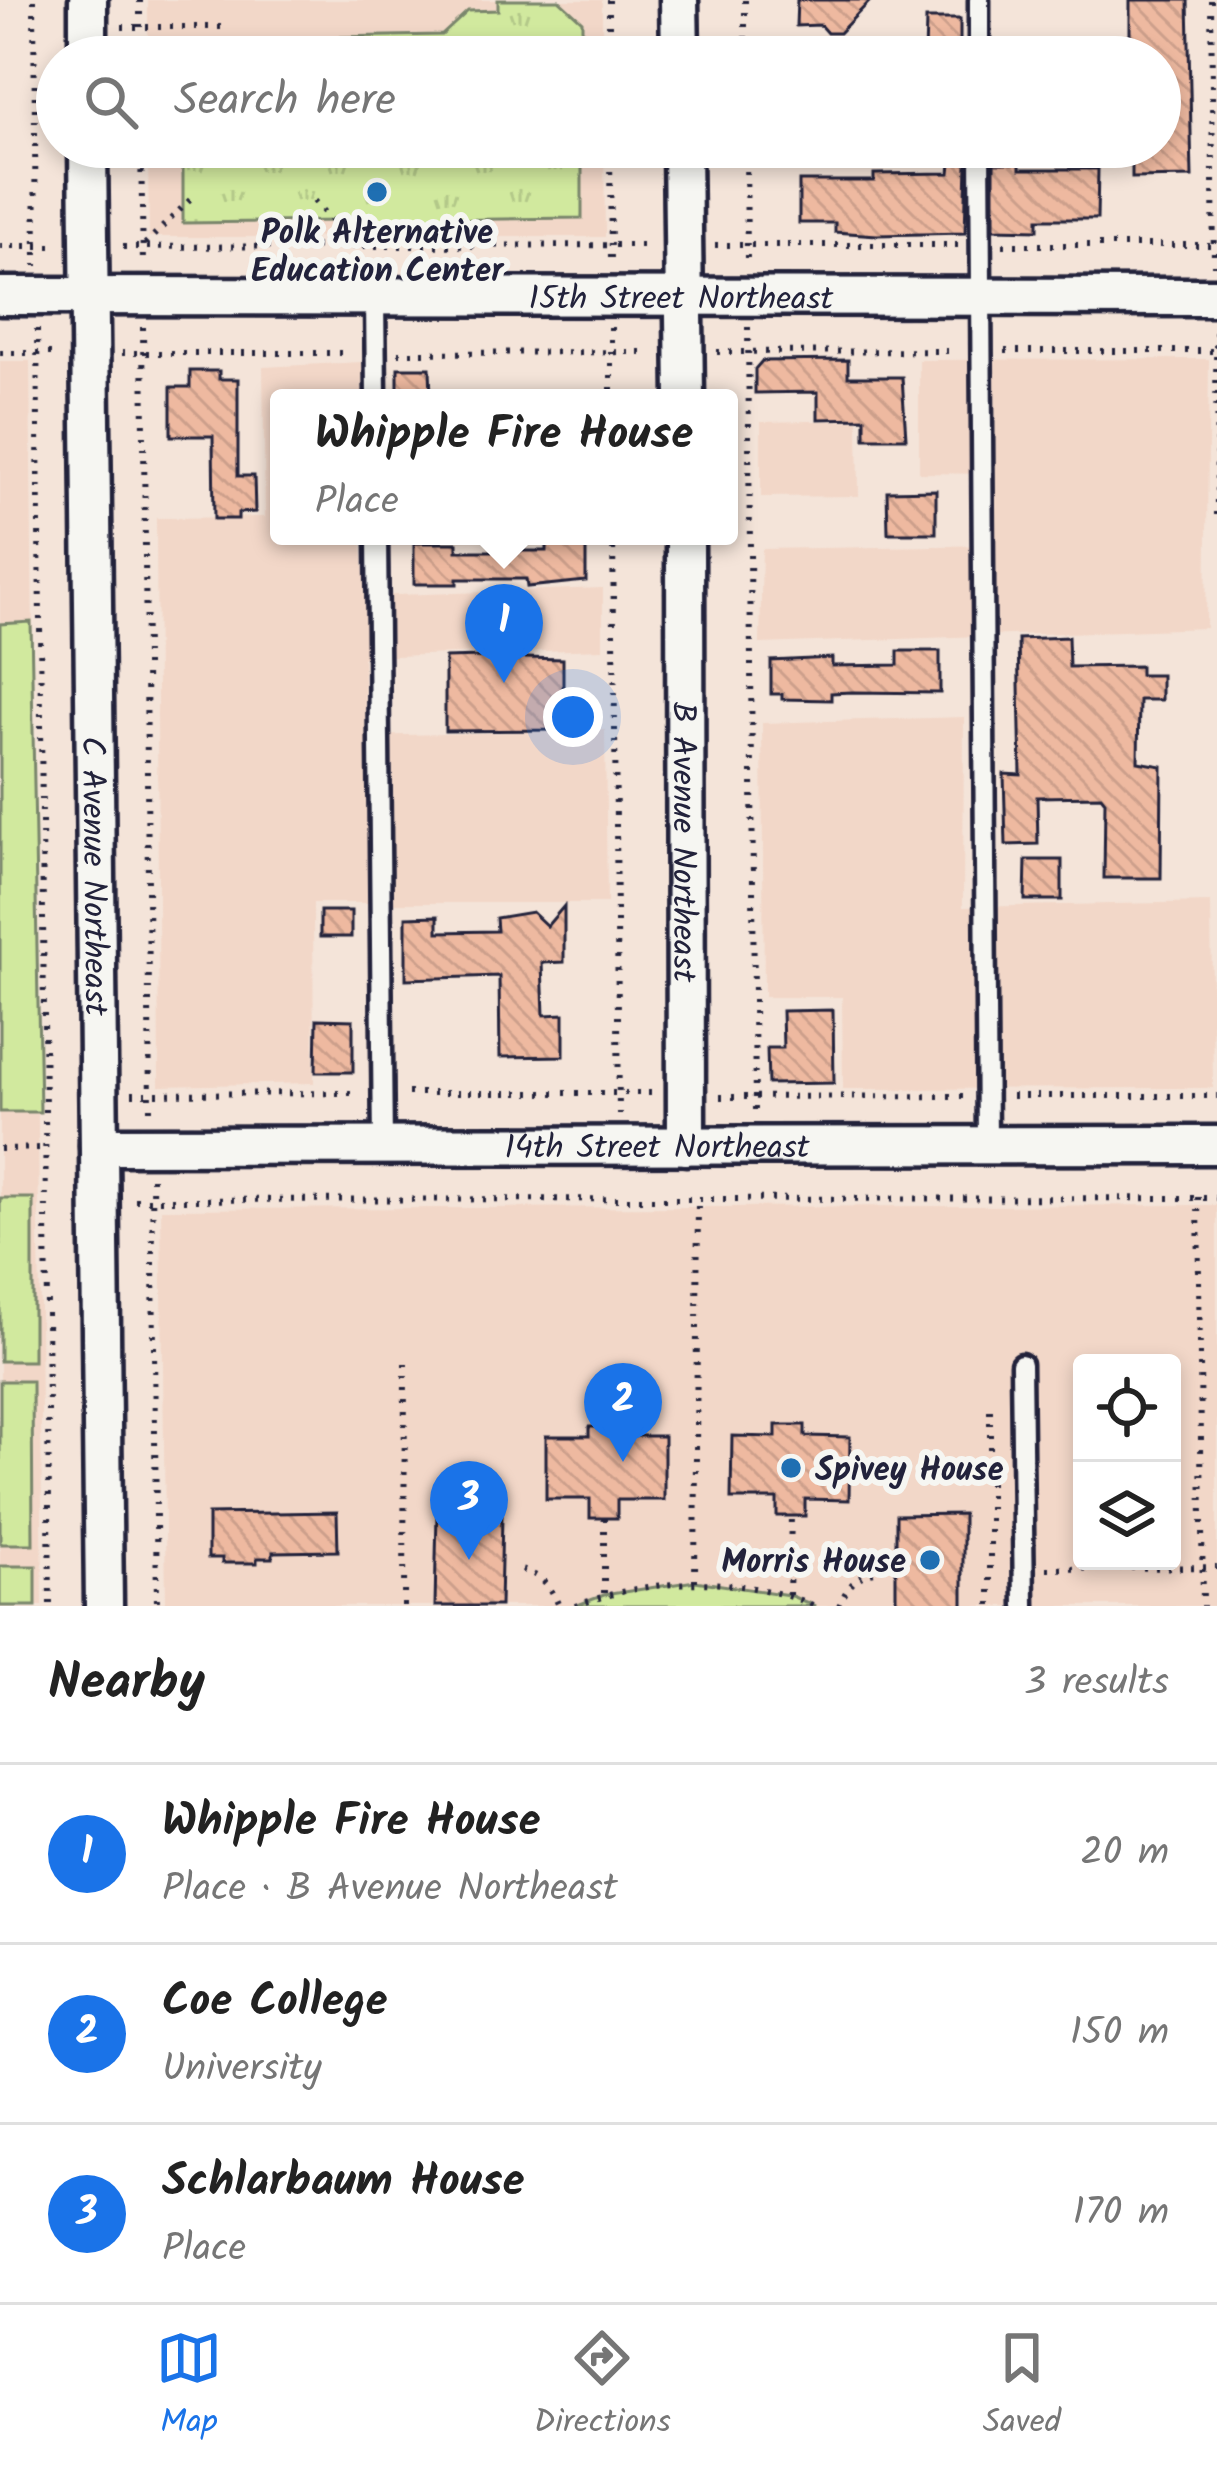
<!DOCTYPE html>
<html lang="en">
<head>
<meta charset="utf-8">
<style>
  body { margin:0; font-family:Kalam,sans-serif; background:#f2f2f2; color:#222 }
  .controls { position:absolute; right:36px; bottom:36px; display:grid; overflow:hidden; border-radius:12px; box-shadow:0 6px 18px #0003 }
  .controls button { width:108px; height:108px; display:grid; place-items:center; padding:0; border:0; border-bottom:3px solid #e0e0e0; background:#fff; color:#222; font:60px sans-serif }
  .you { position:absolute; left:573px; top:717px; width:42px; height:42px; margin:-30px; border:9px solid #fff; border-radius:50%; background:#1a73e8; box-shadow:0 0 0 18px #1a73e833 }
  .badge { display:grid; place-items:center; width:78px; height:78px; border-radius:50%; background:#1a73e8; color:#fff; font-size:39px; font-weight:700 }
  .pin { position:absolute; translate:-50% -99px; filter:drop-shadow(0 3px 6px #0008) }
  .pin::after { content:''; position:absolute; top:63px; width:42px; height:36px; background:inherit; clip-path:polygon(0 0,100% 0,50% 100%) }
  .popup { position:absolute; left:270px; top:389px; width:468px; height:156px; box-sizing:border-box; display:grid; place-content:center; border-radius:12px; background:#fff; filter:drop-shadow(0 3px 9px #0005); font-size:39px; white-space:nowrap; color:#767676 }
  .popup b { font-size:45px; color:#222 }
  .popup::after { content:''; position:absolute; left:50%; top:100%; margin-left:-24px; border:24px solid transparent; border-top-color:#fff }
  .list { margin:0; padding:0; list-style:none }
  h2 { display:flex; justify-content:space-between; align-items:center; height:156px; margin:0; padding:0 48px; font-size:51px }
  h2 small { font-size:39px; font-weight:400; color:#767676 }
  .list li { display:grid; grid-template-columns:78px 1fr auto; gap:36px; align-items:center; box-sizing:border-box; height:180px; padding:0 48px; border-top:3px solid #e0e0e0 }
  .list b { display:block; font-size:45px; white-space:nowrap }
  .list p { margin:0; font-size:39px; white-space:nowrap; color:#767676 }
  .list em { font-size:39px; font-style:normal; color:#767676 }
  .icon { flex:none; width:66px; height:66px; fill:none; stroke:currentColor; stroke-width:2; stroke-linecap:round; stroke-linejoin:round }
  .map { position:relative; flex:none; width:1217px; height:1606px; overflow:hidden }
  .search { position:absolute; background:#fff; box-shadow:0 6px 18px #0003; left:36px; right:36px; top:36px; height:132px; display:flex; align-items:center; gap:30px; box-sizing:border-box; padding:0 42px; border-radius:66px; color:#767676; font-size:45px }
  .sheet { height:696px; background:#fff }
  nav { display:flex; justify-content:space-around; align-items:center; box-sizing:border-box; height:168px; border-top:3px solid #e0e0e0; background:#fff; font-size:33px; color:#767676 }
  nav a { display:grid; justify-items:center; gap:6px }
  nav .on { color:#1a73e8 }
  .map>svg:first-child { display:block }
</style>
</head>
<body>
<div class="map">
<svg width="1217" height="1606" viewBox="0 0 1217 1606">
  <defs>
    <pattern id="park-tufts" width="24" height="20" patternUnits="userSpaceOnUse" patternTransform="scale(3)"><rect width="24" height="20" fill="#d1e99e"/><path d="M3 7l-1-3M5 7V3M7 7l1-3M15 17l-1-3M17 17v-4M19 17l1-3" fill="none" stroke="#b3c889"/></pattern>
    <pattern id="building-back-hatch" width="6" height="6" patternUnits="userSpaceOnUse" patternTransform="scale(3)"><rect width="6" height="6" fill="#eeb9a0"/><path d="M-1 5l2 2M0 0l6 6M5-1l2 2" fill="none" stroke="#cc9f8b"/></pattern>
  </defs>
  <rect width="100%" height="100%" fill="#f4e4d9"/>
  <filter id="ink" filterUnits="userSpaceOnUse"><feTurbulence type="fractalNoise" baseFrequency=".00833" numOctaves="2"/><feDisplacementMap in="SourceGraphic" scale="24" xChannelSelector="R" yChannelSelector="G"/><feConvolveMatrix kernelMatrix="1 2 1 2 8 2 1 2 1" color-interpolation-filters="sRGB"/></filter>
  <g filter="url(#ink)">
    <path fill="#f2d7c8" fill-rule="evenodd" d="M 148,0 L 602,0 L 602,57 L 148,57 Z
      M 148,147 L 604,147 L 605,237 L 149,237 Z
      M 1209,359 L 1206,628 L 760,644 L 762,549 L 995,545 L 994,474 L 919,473 L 919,360 Z
      M 0,361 L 30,361 L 43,1606 L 0,1606 Z
      M 362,362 L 363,398 L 279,398 L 279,536 L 361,536 L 366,596 L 603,588 L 603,649 L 363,657 L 366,736 L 605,730 L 607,903 L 313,903 L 314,1083 L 159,1086 L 156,518 L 265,517 L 263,367 Z
      M 858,420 L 859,496 L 761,497 L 761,422 Z
      M 964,717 L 963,907 L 1211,902 L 1213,1088 L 843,1089 L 842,997 L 764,997 L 762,723 Z
      M 1217,1205 L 1217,1606 L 166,1606 L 161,1209 ZM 1082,1363 L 1172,1363 L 1172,1561 L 1082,1561 Z"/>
    <path fill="#d1e99e" stroke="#7a866c" stroke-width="3" d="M 31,622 L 40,1112 L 0,1112 L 0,624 Z
      M 0,1198 L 33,1198 L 33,1361 L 0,1361 Z
      M 0,1381 L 32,1381 L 33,1544 L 0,1544 Z
      M 0,1566 L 36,1566 L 36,1606 L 0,1606 Z
      M 695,1581 L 789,1595 L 815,1606 L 575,1606 L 604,1595 Z"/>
    <path fill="url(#park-tufts)" stroke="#7a866c" stroke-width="3" d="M 498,0 L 559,0 L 582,21 L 582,57 L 191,57 L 321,56 L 335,37 L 442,35 L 468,11 L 498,10 Z
      M 183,147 L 582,147 L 582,218 L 183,223 Z"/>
    <path fill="url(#building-back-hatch)" stroke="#22223b" stroke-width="3" d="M 797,0 L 871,0 L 839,33 L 827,33 L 820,25 L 796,26 Z
      M 1130,0 L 1188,0 L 1192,177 L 1132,178 L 1132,147 L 1160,147 L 1160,57 L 1130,57 Z
      M 926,19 L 960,19 L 960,57 L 925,56 Z
      M 951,163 L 967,163 L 965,233 L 877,235 L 835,232 L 835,223 L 799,223 L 799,181 L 874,181 L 874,174 L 950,173 Z
      M 994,163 L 1020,163 L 1020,169 L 1098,169 L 1097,219 L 1038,219 L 1038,230 L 994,229 Z
      M 848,360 L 848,377 L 902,377 L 906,438 L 865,438 L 865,418 L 818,419 L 818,392 L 755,393 L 755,369 L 762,361 Z
      M 398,368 L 430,368 L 431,398 L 398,398 Z
      M 190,371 L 219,371 L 219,379 L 238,379 L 238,476 L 254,476 L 255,512 L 238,513 L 238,519 L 214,519 L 213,436 L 171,436 L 171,387 L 190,387 Z
      M 936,490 L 936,533 L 888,533 L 887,491 Z
      M 414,543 L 457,543 L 457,551 L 547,551 L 547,543 L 586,543 L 586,581 L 527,587 L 526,579 L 457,579 L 457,584 L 414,584 Z
      M 1068,637 L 1069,667 L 1140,666 L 1140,675 L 1161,675 L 1161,700 L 1139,700 L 1138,762 L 1162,766 L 1161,878 L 1104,878 L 1105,801 L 1101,796 L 1037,797 L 1038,844 L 1006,845 L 1004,774 L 1021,775 L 1018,639 Z
      M 898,651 L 940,651 L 940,693 L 852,692 L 831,693 L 831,700 L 782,699 L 782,694 L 771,694 L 771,661 L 832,658 L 832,666 L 898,665 Z
      M 482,657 L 563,659 L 563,706 L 559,706 L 559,730 L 445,731 L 445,658 Z
      M 1026,860 L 1062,860 L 1062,900 L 1025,900 Z
      M 564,906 L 564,962 L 542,963 L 544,1015 L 564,1014 L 564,1056 L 500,1057 L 499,976 L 406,979 L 406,917 L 438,916 L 438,932 L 497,931 L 496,918 L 532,912 L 547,926 Z
      M 320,911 L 351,911 L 351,937 L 320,937 Z
      M 833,1010 L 834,1083 L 768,1084 L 767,1048 L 783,1048 L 782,1011 Z
      M 317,1019 L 353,1020 L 353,1072 L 316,1072 Z
      M 776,1425 L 805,1425 L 805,1436 L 850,1437 L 849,1500 L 805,1499 L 805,1516 L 777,1516 L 777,1499 L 731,1499 L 732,1436 L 776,1437 Z
      M 589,1427 L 618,1427 L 618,1436 L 664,1436 L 664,1500 L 617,1500 L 617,1518 L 590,1518 L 590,1499 L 546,1499 L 546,1436 L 589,1436 Z
      M 337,1512 L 338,1551 L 273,1552 L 273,1558 L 257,1558 L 257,1563 L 222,1563 L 222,1558 L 208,1558 L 208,1514 Z
      M 437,1513 L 502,1515 L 500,1606 L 435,1606 Z
      M 963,1514 L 963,1606 L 896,1606 L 896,1515 Z"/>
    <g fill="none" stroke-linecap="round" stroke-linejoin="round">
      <defs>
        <path id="lane" d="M 979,0 L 979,57
          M 980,147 L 987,1145
          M 375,297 L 376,398
          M 377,536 L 383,1148
          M 1021,1364 L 1024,1606"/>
        <g id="street">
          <path d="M 88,0 L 88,57"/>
          <path d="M 679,0 L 680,57"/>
          <path id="s1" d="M 88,147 L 104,1606"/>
          <path d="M 682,147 L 685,398"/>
          <path id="s2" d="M 0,296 L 1217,297"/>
          <path id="s3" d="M 685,536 L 686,1146"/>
          <path id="s4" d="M 99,1146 L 1217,1145"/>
        </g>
      </defs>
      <use href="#lane" stroke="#22223b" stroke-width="27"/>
      <use href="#street" stroke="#22223b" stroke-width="45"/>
      <path stroke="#22223b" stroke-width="6" stroke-dasharray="3 9" stroke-linecap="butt" d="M 34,0 L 36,266
        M 140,0 L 140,57
        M 609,0 L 609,57
        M 745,0 L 745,57
        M 1211,0 L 1214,266
        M 122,27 L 221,27
        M 141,147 L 143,266
        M 610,147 L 611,263
        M 746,147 L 747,263
        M 314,201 L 353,246
        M 145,244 L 193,197
        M 715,245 L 960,245
        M 1003,245 L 1217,245
        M 0,246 L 55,246
        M 123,247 L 647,245
        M 143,327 L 150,1112
        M 611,327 L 611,398
        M 748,327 L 755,1112
        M 37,329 L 50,1606
        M 1216,332 L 1217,517
        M 1005,351 L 1217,351
        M 717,352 L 955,351
        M 0,353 L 58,353
        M 122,353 L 349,353
        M 398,353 L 647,352
        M 613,536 L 619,1114
        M 408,1093 L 653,1093
        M 132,1094 L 359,1093
        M 1012,1096 L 1217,1096
        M 720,1097 L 963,1096
        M 0,1149 L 44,1148
        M 152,1178 L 157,1606
        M 1198,1197 L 1203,1606
        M 135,1200 L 1217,1198
        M 990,1410 L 990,1606
        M 604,1518 L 604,1595
        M 1047,1569 L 1217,1567
        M 522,1570 C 544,1577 550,1585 559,1606
        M 695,1581 L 698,1199
        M 789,1595 L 791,1516
        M 404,1606 L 405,1362
        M 575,1606 C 652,1577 739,1574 815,1606
        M 839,1606 C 846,1589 855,1575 875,1572"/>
      <use href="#lane" stroke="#f6f6f2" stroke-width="18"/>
      <use href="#street" stroke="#f6f6f2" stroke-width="36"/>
    </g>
  </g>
  <g fill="#1f6fb2" stroke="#f6f6f2" stroke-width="4.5">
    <circle cx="377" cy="192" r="12"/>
    <circle cx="791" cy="1468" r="12"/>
    <circle cx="930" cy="1560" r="12"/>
  </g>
  <g text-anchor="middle" stroke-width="12" stroke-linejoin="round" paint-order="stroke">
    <g font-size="33" font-weight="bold" fill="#22223b" stroke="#f6f6f2">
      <text x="377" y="243">Polk Alternative<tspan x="377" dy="38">Education Center</tspan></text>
      <text x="815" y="1480" text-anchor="start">Spivey House</text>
      <text x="906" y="1572" text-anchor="end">Morris House</text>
    </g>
    <g font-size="33" fill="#22223b" stroke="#f6f6f2">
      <text dy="12" stroke="none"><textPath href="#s2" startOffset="681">15th Street Northeast</textPath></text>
      <text dy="12" stroke="none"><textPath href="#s3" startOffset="306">B Avenue Northeast</textPath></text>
      <text dy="12" stroke="none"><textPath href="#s1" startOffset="729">C Avenue Northeast</textPath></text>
      <text dy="12" stroke="none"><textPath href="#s4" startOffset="558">14th Street Northeast</textPath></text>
    </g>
  </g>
</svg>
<div class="controls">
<button><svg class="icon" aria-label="locate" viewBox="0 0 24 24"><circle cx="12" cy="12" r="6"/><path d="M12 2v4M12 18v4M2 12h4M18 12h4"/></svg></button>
<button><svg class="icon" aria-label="layers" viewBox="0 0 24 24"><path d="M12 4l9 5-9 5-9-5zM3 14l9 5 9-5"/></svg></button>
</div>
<div class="you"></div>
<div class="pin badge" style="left:504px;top:683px">1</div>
<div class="popup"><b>Whipple Fire House</b>Place</div>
<div class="pin badge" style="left:623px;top:1462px">2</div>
<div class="pin badge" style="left:469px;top:1560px">3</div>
<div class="search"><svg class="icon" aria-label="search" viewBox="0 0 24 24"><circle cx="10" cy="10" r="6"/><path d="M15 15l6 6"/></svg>Search here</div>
</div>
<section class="sheet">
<h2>Nearby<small>3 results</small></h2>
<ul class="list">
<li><span class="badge">1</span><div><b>Whipple Fire House</b><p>Place · B Avenue Northeast</p></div><em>20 m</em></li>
<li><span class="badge">2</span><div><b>Coe College</b><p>University</p></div><em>150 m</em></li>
<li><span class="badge">3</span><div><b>Schlarbaum House</b><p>Place</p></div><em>170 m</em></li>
</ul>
</section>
<nav>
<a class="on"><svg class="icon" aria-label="map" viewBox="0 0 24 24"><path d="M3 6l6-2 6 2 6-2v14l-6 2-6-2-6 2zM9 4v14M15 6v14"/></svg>Map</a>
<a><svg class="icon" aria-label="directions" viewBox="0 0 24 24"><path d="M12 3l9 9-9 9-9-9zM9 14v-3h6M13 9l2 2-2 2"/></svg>Directions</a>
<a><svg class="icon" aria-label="saved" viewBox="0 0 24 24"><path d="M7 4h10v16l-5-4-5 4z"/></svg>Saved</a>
</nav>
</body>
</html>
